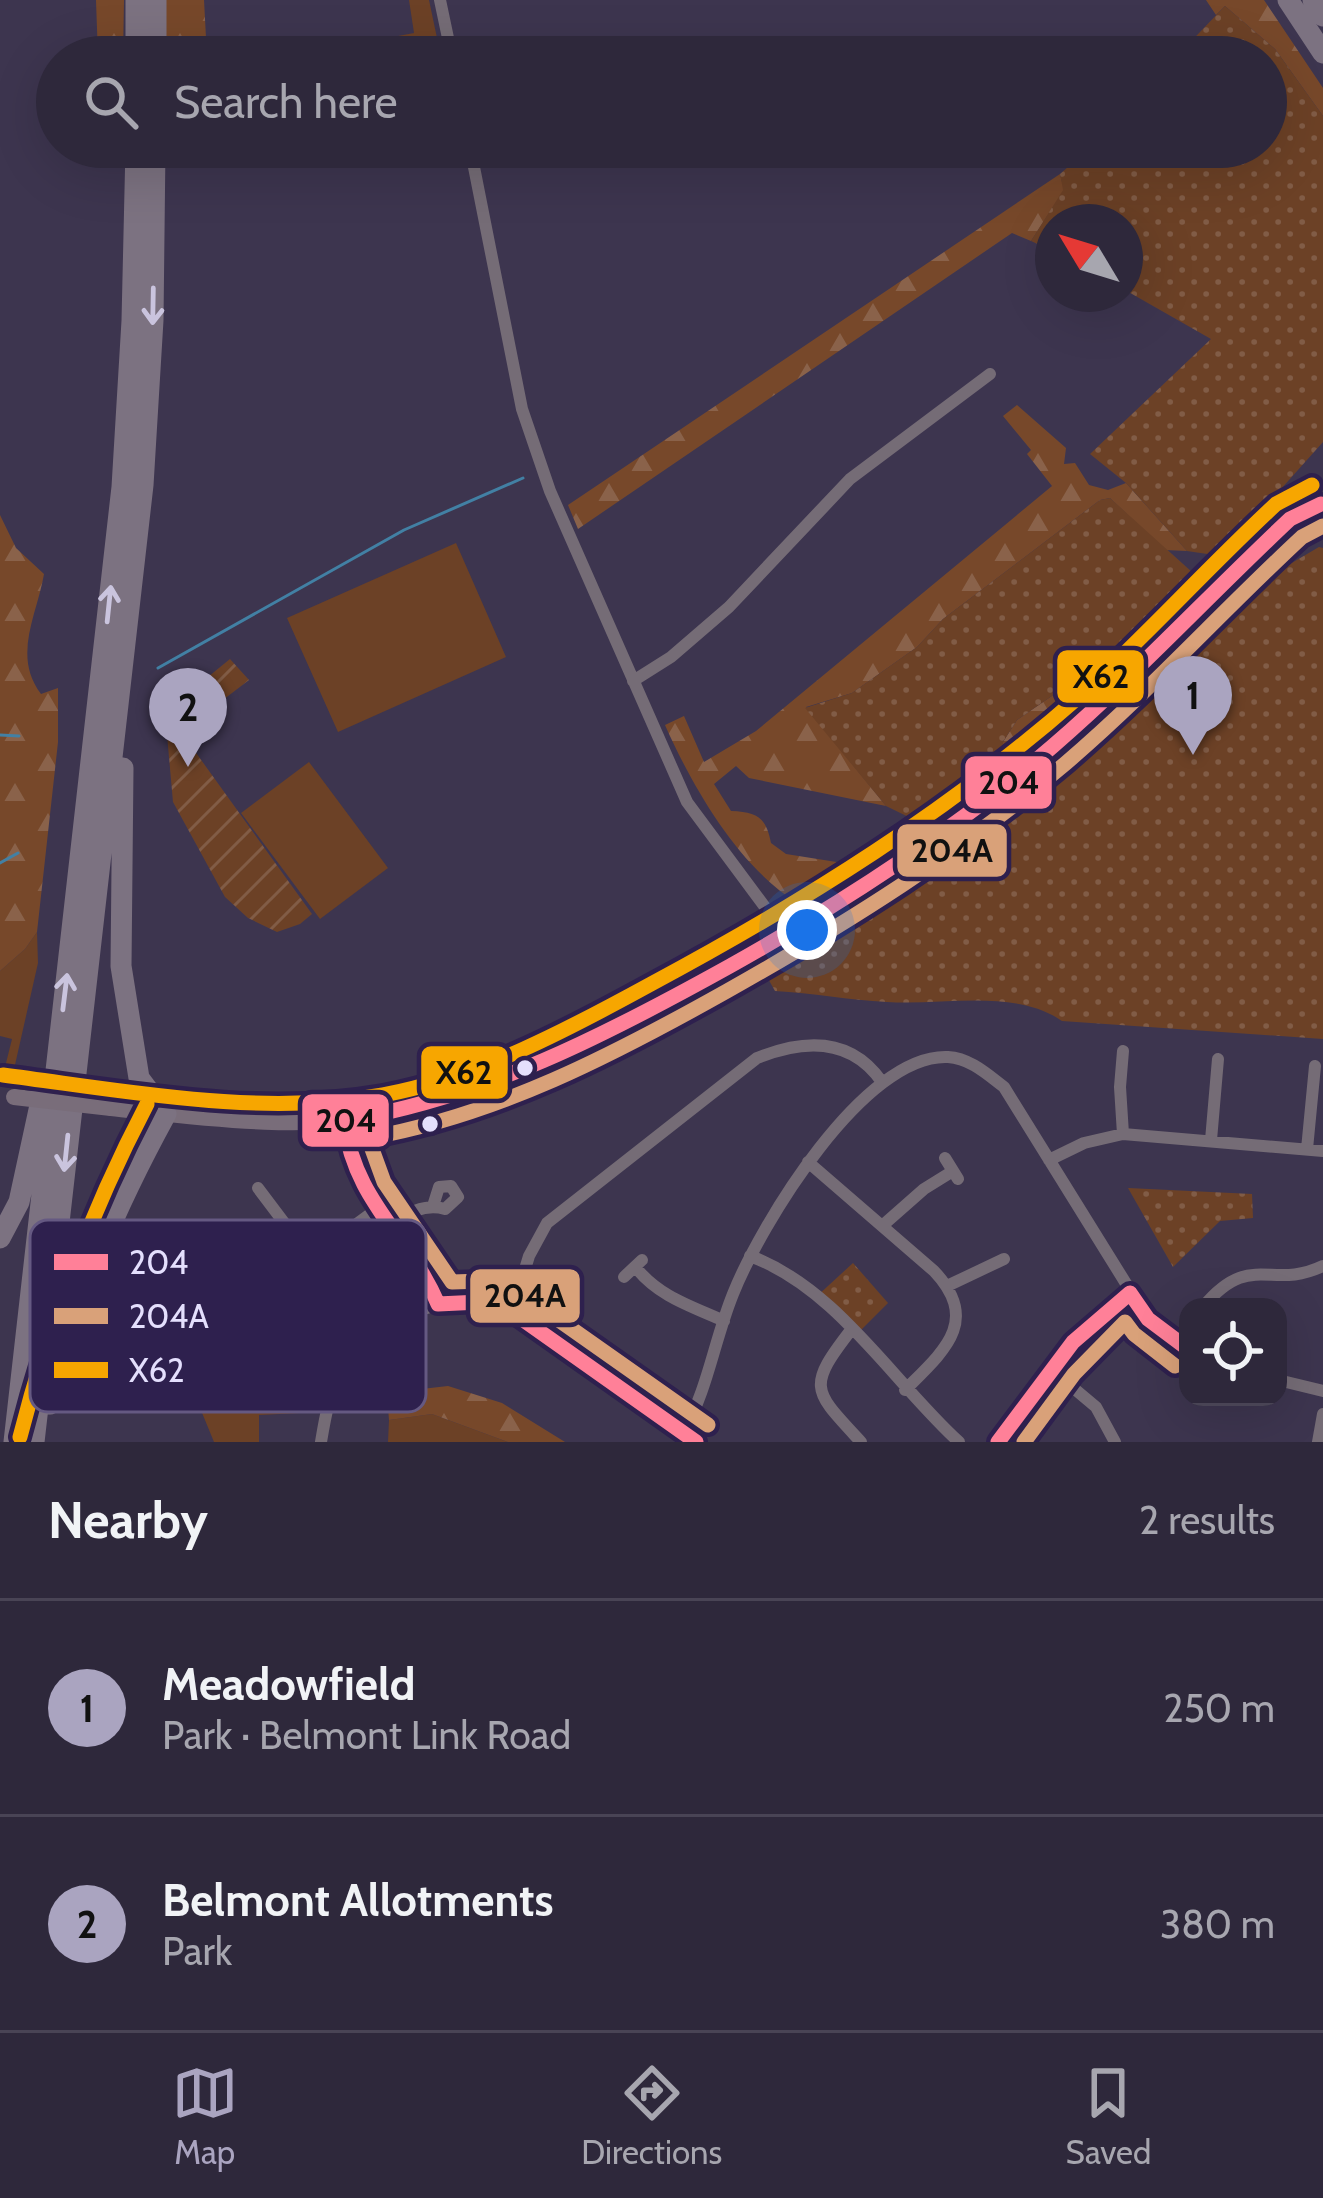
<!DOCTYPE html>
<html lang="en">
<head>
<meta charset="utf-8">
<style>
  body { margin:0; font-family:Cabin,sans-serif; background:#3a3446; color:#f1f3f6 }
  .controls { position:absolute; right:36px; bottom:36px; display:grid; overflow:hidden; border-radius:24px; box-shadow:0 12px 48px #0002 }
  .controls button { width:108px; height:108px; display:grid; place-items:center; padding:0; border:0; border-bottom:3px solid #494455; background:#2e283b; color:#f1f3f6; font:60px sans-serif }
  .compass { position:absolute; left:1035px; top:204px; width:108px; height:108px; border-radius:50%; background:#2e283b; box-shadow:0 12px 48px #0002; rotate:308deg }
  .you { position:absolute; left:807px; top:930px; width:42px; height:42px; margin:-30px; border:9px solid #fff; border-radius:50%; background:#1a73e8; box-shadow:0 0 0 18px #1a73e833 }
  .badge { display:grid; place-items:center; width:78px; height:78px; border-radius:50%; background:#aaa4c0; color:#111; font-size:39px; font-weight:700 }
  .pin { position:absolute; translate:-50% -99px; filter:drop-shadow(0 3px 6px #0008) }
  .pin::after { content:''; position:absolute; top:63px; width:42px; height:36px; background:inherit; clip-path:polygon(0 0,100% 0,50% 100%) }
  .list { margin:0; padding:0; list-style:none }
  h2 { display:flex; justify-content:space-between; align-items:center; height:156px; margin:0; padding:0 48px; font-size:51px }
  h2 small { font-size:39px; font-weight:400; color:#a7a6af }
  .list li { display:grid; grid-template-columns:78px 1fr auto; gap:36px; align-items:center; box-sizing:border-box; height:216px; padding:0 48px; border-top:3px solid #494455 }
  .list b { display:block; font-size:45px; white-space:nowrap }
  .list p { margin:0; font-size:39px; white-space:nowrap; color:#a7a6af }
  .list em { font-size:39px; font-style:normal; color:#a7a6af }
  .icon { flex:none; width:66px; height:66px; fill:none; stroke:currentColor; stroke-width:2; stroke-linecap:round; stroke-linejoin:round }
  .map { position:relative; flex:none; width:1323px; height:1442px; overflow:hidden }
  .search { position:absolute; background:#2e283b; box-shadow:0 12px 48px #0002; left:36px; right:36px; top:36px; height:132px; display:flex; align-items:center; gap:30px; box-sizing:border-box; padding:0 42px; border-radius:66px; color:#a7a6af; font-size:45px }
  .sheet { height:588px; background:#2e283b }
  nav { display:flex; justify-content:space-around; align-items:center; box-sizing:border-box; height:168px; border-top:3px solid #494455; background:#2e283b; font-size:33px; color:#a7a6af }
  nav a { display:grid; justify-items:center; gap:6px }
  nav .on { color:#aaa4c0 }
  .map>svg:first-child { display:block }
</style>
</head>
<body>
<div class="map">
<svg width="1323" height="1442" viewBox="0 0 1323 1442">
  <defs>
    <pattern id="forest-firs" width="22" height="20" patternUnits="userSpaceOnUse" patternTransform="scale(3)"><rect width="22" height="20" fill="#77482a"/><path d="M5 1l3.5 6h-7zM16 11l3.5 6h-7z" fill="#8a624a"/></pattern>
    <pattern id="park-dots" width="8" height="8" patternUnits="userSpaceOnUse" patternTransform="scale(3)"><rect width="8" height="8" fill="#6c4126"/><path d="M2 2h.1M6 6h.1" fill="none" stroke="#815c46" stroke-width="1.8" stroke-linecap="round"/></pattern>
    <pattern id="garden-furrows" width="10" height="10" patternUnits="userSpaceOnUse" patternTransform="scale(3)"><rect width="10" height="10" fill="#6c4126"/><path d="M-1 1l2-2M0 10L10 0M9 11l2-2" fill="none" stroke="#815c46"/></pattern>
  </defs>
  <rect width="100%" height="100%" fill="#3d354f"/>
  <path fill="#6c4126" d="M 409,0 L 429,0 L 441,57 L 429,57 L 426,49 L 383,57 L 287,57 L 414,33 Z
    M 456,543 L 506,657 L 338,732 L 287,618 Z
    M 309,762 L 388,868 L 320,919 L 241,813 Z
    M 37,932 L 38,963 L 10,1087 L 0,1087 L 12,1039 L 0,1036 L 0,971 L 25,949 Z
    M 248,1394 L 259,1398 L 325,1396 L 321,1412 L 259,1415 L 259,1442 L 214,1442 L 198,1403 L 209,1398 L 227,1407 L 237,1407 Z
    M 432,1414 L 508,1442 L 388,1442 L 389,1420 Z"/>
  <path fill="url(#forest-firs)" d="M 96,0 L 124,0 L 123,57 L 98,57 Z
    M 166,0 L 204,0 L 207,57 L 165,57 Z
    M 1206,0 L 1264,0 L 1323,88 L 1323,116 L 1275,49 L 1225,6 L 1216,15 Z
    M 1060,174 L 1064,190 L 1031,241 L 1012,233 L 578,529 L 568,505 Z
    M 1017,405 L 1066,448 L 1064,464 L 1075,463 L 1089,485 L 1108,490 L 1126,483 L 1187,551 L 1165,550 L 1110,498 L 1100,500 L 943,619 L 917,647 L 852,693 L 806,707 L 886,806 L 749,778 L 736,766 L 714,784 L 731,811 C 757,812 766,817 771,843 L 786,854 L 868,867 L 814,899 L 798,903 C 739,868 692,786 665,725 L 684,716 L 704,762 L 756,731 L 1052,486 L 1027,454 L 1031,450 L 1003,416 Z
    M 0,515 L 16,548 L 44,574 C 37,615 12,656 41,694 L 58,688 L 58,742 L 37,932 L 25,949 L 0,971 Z
    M 1164,623 L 1082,701 L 1004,765 L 1003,742 L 1017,720 L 1149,629 Z
    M 448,1386 L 502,1403 L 565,1442 L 508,1442 L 432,1414 L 389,1420 L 387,1393 Z"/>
  <path fill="url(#park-dots)" d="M 1225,6 L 1275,49 L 1323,116 L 1323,442 L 1221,556 L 1187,551 L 1126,483 L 1090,454 L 1211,339 L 1125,290 L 1125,222 L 1053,222 L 1053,251 L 1031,241 L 1063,190 L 1060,174 L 1091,147 L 1266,147 L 1266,57 L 1176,57 Z
    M 1110,498 L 1203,582 L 1164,623 L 1149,629 L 1017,720 L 1003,742 L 1004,765 L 923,824 L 886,806 L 805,708 L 852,693 L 917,647 L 943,619 L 1100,500 Z
    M 1319,547 L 1323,548 L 1323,1039 L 1062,1021 C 1015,988 942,1006 887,1002 C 849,1000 812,993 775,991 L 766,975 L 879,899 L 995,813 L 1246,590 Z
    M 1128,1188 L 1252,1194 L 1253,1218 L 1220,1221 L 1173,1267 Z
    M 853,1263 L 888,1303 L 856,1335 L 816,1297 Z"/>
  <path fill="url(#garden-furrows)" d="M 230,659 L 249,680 L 181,732 L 312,914 L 300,924 L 277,932 L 248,918 L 225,897 L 173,802 L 165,712 Z"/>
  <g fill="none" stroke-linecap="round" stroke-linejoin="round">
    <path stroke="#4280a4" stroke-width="3" d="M 158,668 L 404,530 L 523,478
      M 0,735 L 19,736
      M 0,863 L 18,853"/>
    <path stroke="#756c76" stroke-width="12" d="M 440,0 L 452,57
      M 470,147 L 522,409 L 550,491 L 687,802 L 785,934
      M 633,681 L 671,657 L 729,607 L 850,479 L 990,374
      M 1123,1051 L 1120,1087 L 1123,1134
      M 344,1121 C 347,1146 352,1171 366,1193 C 388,1231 423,1262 438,1304
      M 1211,1140 L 1218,1059
      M 1307,1149 L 1315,1066
      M 945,1158 L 958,1179
      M 1049,1160 L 1084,1143 L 1123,1134 L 1323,1151
      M 808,1162 L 934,1271 C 981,1321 944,1351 905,1390
      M 258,1188 L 310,1257
      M 389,1225 C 406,1214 424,1203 445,1209 L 458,1197 L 451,1186 L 439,1187 L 433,1206
      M 882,1226 L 924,1189 L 953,1171
      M 750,1256 C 837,1288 893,1382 959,1442
      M 637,1269 C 660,1297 691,1306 724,1321
      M 624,1277 L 642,1260
      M 193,1282 L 221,1307 L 236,1313 L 377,1209
      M 947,1286 L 1004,1259
      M 1203,1307 C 1250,1250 1271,1291 1323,1266
      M 512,1312 L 529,1256 L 547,1223 L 757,1058 C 804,1039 851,1037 882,1082
      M 851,1330 C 806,1388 813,1390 861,1442
      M 1052,1370 L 1096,1407 L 1115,1442
      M 1278,1380 L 1323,1391
      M 683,1433 C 708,1389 714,1341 733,1294 C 760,1226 864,1053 948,1057 C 970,1058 988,1075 1004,1087 L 1148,1319 L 1188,1349
      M 321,1442 C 325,1418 329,1393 342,1371 C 376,1314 452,1287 512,1312 L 696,1442
      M 998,1442 C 1037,1389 1073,1328 1130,1293
      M 1318,1442 L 1323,1414"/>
    <path stroke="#796d7a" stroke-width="16" d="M 111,1108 C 205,1118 299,1131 392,1114 C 485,1098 569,1053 652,1009 C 810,924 962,830 1095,709 C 1163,648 1223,580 1290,519 L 1321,504"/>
    <path stroke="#7c7281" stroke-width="21" d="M 1288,0 L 1323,53
      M 1313,0 L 1323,16
      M 136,57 L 136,0
      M 156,57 L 156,0
      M 0,1238 L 19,1202 L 42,1096
      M 50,1404 C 75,1300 115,1207 166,1114 L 139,1078 L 121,966 L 123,768
      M 14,1442 L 122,487 L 132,321 L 136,147
      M 34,1442 L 143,485 L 153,320 L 155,147"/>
    <path stroke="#796d7a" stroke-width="16" d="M 14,1097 L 111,1108"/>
    <defs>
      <path id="bus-1" d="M 696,1442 L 512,1312 L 480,1302 L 438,1304 C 408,1234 355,1203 344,1121 C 488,1096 604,1036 730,966 C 844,902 954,831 1053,746 C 1136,674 1210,594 1290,519 L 1321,504
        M 998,1442 L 1073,1342 L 1130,1293 L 1148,1319 L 1188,1349"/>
      <path id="bus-2" d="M 708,1425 L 522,1294 L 483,1281 L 452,1282 L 384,1182 L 368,1138 C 498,1115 613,1055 727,991 C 846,924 962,851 1066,763 C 1149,692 1222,611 1302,537 L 1323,526
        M 1024,1442 L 1074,1374 L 1125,1322 L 1134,1334 L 1175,1366"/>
      <path id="bus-3" d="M 3,1075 C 127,1091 259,1117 383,1095 C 479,1077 567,1030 651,984 C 804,902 951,810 1081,695 C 1148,634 1209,566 1276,504 L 1312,485
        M 20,1437 C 50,1320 91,1211 147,1104"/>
    </defs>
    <use href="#bus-1" stroke="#2e204e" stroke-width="24"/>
    <use href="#bus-2" stroke="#2e204e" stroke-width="24"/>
    <use href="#bus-3" stroke="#2e204e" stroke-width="24"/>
    <use href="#bus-1" stroke="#ff8098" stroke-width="15"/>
    <use href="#bus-2" stroke="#d9a179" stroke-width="15"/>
    <use href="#bus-3" stroke="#f7a600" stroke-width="15"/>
  </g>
  <defs><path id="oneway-shaft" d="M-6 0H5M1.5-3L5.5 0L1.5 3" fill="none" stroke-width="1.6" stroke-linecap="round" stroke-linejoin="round" transform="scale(3)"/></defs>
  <g stroke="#cac4de">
    <use href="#oneway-shaft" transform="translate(153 306) rotate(91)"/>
    <use href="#oneway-shaft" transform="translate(109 604) rotate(-84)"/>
    <use href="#oneway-shaft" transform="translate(65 992) rotate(-83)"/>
    <use href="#oneway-shaft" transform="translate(66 1153) rotate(96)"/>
  </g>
  <g fill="#e4dffd" stroke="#2e204e" stroke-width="4.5">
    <circle cx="525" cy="1068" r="10"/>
    <circle cx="430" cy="1124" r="10"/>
  </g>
  <rect x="30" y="1220" width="396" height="192" rx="18" fill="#2e204e" stroke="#655982" stroke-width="3"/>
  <rect x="54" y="1254" width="54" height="16" fill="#ff8098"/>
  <rect x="54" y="1308" width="54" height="16" fill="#d9a179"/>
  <rect x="54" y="1362" width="54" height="16" fill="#f7a600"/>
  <g font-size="33" fill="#e4dffd">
    <text x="129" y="1274">204</text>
    <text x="129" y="1328">204A</text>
    <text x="129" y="1382">X62</text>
  </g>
  <g stroke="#2e204e" stroke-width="4.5">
    <rect x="1055" y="648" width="91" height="57" rx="12" fill="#f7a600"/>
    <rect x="963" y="754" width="91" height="57" rx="12" fill="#ff8098"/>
    <rect x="895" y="822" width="114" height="57" rx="12" fill="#d9a179"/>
    <rect x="419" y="1044" width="91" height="57" rx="12" fill="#f7a600"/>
    <rect x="300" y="1092" width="91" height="57" rx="12" fill="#ff8098"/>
    <rect x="468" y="1267" width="114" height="58" rx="12" fill="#d9a179"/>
  </g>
  <g font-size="33" text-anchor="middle" font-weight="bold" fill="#111">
    <text x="1101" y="688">X62</text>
    <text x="1009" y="794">204</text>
    <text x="952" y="862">204A</text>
    <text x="464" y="1084">X62</text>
    <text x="346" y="1132">204</text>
    <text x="525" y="1307">204A</text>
  </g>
</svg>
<div class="controls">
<button><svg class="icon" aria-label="locate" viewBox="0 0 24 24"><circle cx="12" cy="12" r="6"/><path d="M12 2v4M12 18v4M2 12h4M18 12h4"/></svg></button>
</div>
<svg class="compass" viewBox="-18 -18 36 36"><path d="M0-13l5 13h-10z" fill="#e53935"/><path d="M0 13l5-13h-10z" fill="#a7a6af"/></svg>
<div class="you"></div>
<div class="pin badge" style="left:1193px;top:755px">1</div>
<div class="pin badge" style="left:188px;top:767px">2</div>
<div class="search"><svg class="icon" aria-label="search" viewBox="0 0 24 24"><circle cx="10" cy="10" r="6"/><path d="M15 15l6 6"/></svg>Search here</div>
</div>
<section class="sheet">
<h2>Nearby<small>2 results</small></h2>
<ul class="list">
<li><span class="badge">1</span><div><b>Meadowfield</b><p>Park · Belmont Link Road</p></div><em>250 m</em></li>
<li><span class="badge">2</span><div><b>Belmont Allotments</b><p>Park</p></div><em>380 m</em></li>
</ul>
</section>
<nav>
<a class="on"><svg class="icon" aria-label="map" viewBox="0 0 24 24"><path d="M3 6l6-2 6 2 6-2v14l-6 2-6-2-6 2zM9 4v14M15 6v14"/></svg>Map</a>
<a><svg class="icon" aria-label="directions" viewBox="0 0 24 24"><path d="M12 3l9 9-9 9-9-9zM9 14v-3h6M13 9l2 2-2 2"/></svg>Directions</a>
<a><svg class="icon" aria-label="saved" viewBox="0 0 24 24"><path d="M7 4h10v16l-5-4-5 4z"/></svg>Saved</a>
</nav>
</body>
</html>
